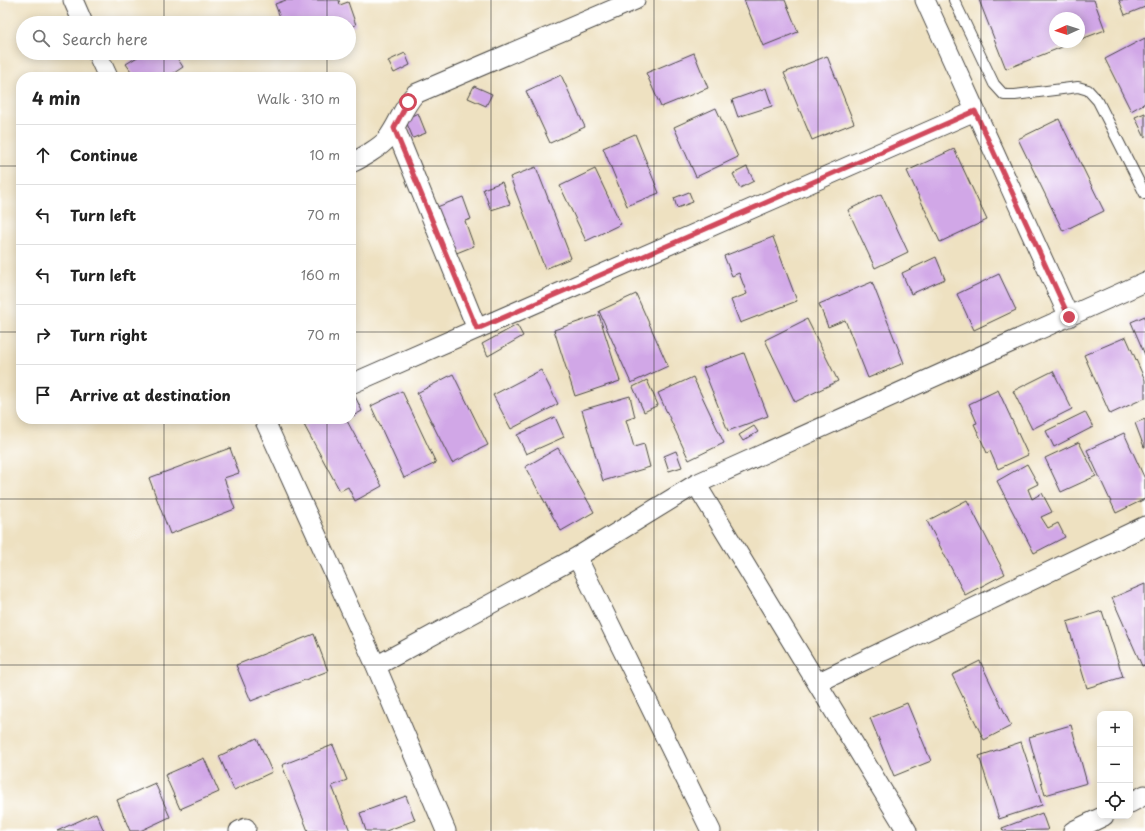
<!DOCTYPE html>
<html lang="en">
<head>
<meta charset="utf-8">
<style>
  body { margin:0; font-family:"Playpen Sans",sans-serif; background:#f6f6f6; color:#222 }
  .controls { position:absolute; right:12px; bottom:12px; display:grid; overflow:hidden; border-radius:8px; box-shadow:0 2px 10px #0003 }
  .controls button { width:36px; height:36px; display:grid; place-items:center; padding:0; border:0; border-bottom:1px solid #e0e0e0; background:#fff; color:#222; font:20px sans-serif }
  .compass { position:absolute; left:1049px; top:12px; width:36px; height:36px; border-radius:50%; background:#fff; box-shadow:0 2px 10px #0003; rotate:267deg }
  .stop { position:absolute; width:12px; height:12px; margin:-9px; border:3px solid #d1495b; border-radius:50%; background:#fff }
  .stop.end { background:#d1495b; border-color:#fff; box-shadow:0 1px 4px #0008 }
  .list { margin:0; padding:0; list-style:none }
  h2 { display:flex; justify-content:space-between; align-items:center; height:52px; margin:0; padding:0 16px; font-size:17px }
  h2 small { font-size:13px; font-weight:400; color:#767676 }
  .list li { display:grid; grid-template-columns:26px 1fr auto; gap:12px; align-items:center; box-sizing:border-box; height:60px; padding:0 16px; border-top:1px solid #e0e0e0 }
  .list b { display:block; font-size:15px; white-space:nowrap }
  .list em { font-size:13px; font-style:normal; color:#767676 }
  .icon { flex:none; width:22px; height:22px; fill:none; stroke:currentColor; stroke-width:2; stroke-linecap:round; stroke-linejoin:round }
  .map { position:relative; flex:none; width:1145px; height:831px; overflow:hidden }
  .search { position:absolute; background:#fff; box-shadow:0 2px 10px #0003; left:16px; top:16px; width:340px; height:44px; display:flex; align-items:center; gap:10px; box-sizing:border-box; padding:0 14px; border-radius:22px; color:#767676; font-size:15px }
  .panel { position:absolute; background:#fff; box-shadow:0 2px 10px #0003; left:16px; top:72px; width:340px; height:352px; border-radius:16px }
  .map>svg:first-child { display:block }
</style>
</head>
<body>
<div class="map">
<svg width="1145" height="831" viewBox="0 0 1145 831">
  <rect width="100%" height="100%" fill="#fff"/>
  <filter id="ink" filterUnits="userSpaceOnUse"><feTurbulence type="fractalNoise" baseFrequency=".025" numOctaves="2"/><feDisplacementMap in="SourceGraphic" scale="8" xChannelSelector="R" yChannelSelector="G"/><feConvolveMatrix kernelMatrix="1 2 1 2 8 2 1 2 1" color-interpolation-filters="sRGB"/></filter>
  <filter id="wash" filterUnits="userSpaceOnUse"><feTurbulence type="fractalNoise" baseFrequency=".012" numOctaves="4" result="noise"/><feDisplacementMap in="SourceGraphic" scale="16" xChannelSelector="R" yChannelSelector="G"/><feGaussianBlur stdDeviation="0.9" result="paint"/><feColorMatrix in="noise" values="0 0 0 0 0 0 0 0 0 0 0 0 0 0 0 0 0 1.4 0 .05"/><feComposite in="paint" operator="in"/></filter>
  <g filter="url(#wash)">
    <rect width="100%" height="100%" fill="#eee1c1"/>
    <g id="blocks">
      <path fill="#d1a7e7" d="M 286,0 L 339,0 L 340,5 L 348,2 L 356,25 L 349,27 L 349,23 L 273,23 L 281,20 L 275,4 Z
        M 744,0 L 785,0 L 798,32 L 763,46 Z
        M 979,0 L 1094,0 L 1105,30 L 1079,40 L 1079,18 L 1055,18 L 1055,42 L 1075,42 L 1006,69 Z
        M 1119,0 L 1145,0 L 1145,7 L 1125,15 Z
        M 1145,38 L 1145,103 L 1131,111 L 1105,59 Z
        M 144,53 L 174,53 L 183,67 L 168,77 L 135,77 L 126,64 Z
        M 405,53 L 410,65 L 394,73 L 388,61 Z
        M 694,53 L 708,88 L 661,107 L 646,73 Z
        M 827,56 L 854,123 L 812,140 L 784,73 Z
        M 561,75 L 585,127 L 550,143 L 526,91 Z
        M 474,86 L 492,94 L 486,106 L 468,98 Z
        M 766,88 L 772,106 L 738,117 L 732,100 Z
        M 716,108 L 738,157 L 696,177 L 674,127 Z
        M 418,113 L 426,133 L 413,138 L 405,119 Z
        M 1145,113 L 1145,138 L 1135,117 Z
        M 1059,119 L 1104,211 L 1063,231 L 1018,139 Z
        M 635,134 L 659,193 L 627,206 L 603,148 Z
        M 954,149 L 987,220 L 940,242 L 907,171 Z
        M 536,167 L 571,258 L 545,269 L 510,177 Z
        M 747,167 L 754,181 L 740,188 L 733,174 Z
        M 595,169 L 621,224 L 586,241 L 560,186 Z
        M 502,182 L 510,204 L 491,210 L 483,189 Z
        M 689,192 L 693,202 L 677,208 L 674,198 Z
        M 881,194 L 908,252 L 875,268 L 848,210 Z
        M 463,197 L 471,219 L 465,221 L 474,246 L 454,254 L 437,207 Z
        M 773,237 L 797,301 L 740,323 L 731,300 L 747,294 L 739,273 L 732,276 L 724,256 Z
        M 936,257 L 945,279 L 911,294 L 902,273 Z
        M 999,274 L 1016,310 L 974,330 L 957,294 Z
        M 872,282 L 904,363 L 868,378 L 845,320 L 828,327 L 819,304 Z
        M 636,294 L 668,366 L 631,383 L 599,311 Z
        M 599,315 L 620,381 L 575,396 L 554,330 Z
        M 1145,316 L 1145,355 L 1131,322 Z
        M 807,319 L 838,381 L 795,402 L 765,340 Z
        M 517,325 L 523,336 L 488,356 L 482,344 Z
        M 1126,337 L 1145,380 L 1145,398 L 1110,414 L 1084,355 Z
        M 744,353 L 768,416 L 728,431 L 703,368 Z
        M 541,370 L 558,404 L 511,429 L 493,395 Z
        M 1053,371 L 1072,409 L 1032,429 L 1013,391 Z
        M 453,374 L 488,445 L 452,463 L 417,393 Z
        M 693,377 L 724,443 L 689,460 L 658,393 Z
        M 647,380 L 658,405 L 644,412 L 633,387 Z
        M 998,390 L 1028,455 L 998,469 L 990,451 L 987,453 L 974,424 L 977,423 L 969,404 Z
        M 402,391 L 436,463 L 404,478 L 371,406 Z
        M 354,394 L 362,411 L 351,417 L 351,395 Z
        M 630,396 L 635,417 L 626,420 L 634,447 L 644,444 L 650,467 L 603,481 L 582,410 Z
        M 1085,412 L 1093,427 L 1054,447 L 1046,431 Z
        M 555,417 L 564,437 L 526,454 L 517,435 Z
        M 315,419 L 346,419 L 382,486 L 355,501 L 348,487 L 340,491 L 304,425 Z
        M 1145,419 L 1145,447 L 1144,447 L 1135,423 Z
        M 754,426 L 758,432 L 743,441 L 739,435 Z
        M 1124,433 L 1145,479 L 1145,499 L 1116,513 L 1087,450 Z
        M 1079,442 L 1096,476 L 1061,492 L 1045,458 Z
        M 230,448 L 239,473 L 224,478 L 235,509 L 170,534 L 149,478 Z
        M 558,448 L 594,512 L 561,531 L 525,467 Z
        M 676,451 L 682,467 L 669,471 L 664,456 Z
        M 1027,464 L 1038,484 L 1028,489 L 1032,499 L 1042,493 L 1052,512 L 1041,517 L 1048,528 L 1058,523 L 1065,537 L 1034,553 L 997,481 Z
        M 967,500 L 1005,574 L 965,595 L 927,521 Z
        M 1145,584 L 1145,665 L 1142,666 L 1112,598 Z
        M 1102,611 L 1123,677 L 1087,688 L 1067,622 Z
        M 314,634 L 328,671 L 251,701 L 236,665 Z
        M 980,661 L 1011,726 L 984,740 L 952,675 Z
        M 907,703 L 931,761 L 894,776 L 870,718 Z
        M 1071,725 L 1087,783 L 1045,795 L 1029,737 Z
        M 257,738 L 272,772 L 234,790 L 219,756 Z
        M 1021,742 L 1042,805 L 999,819 L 979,756 Z
        M 333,745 L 347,780 L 332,786 L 350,831 L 308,831 L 282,765 Z
        M 204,758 L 219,792 L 180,809 L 165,775 Z
        M 155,783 L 170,817 L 140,831 L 130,831 L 117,800 Z
        M 406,796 L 415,820 L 386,831 L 366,831 L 360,813 Z
        M 96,813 L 104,831 L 57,831 Z
        M 1042,813 L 1048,830 L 1003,831 L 1002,828 Z"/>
    </g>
  </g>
  <g filter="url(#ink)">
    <use href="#blocks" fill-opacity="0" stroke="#484642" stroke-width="1"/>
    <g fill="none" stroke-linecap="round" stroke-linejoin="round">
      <defs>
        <path id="lane" d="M 954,0 L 994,84 L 1004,95 L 1015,95 L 1078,87 L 1088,90 L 1098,101 L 1145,194"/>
        <path id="street" d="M 73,0 L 83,23
          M 925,0 L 1069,317
          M 97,53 L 108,77
          M 395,128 L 477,329
          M 351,163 C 360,159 381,147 387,139 C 398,125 403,107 415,94 L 635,0
          M 351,384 L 975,111
          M 264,419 L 376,666 L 446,831
          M 696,484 L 907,831
          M 577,557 L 711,831
          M 376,666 L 577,557 L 696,484 L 1145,282
          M 817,683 L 1145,526
          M 1130,803 L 1145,795
          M 239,831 L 246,828
          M 1073,831 L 1104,816"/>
      </defs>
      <use href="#lane" stroke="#484642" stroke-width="12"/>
      <use href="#street" stroke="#484642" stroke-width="21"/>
      <use href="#lane" stroke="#fff" stroke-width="10"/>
      <use href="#street" stroke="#fff" stroke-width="19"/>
    </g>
  </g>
  <g fill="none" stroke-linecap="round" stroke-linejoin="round" filter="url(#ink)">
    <path stroke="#d1495b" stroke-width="5" d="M 408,102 L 394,128 L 477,329 L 975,111 L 1069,317"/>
  </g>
  <path fill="none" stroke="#2b2b2b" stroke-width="1" stroke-opacity="0.55" d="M 164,0 L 164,23M 327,0 L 327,23M 491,0 L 491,831M 654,0 L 654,831M 818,0 L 818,831M 981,0 L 981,831M 164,53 L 164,77M 327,53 L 327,77M 0,166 L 21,166M 351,166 L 1145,166M 0,332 L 21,332M 351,332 L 1145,332M 164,419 L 164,831M 327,419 L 327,831M 0,499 L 1145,499M 0,665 L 1145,665"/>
</svg>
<div class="controls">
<button>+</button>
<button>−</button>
<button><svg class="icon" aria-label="locate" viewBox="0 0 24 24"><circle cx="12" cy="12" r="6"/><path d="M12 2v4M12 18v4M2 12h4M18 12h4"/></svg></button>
</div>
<svg class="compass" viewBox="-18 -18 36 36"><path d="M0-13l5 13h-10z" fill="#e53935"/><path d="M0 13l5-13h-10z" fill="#767676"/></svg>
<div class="stop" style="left:408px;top:102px"></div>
<div class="stop end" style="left:1069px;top:317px"></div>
<div class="search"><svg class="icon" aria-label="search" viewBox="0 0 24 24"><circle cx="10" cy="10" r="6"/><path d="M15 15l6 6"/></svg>Search here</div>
<section class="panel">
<h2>4 min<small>Walk · 310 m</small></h2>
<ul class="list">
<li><svg class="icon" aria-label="ahead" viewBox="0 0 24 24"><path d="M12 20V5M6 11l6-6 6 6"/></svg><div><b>Continue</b></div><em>10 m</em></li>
<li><svg class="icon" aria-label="left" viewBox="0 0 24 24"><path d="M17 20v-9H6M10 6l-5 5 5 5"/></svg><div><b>Turn left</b></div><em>70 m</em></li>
<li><svg class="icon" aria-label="left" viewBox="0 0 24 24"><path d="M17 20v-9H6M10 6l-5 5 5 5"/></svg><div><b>Turn left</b></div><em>160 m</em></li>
<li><svg class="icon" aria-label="right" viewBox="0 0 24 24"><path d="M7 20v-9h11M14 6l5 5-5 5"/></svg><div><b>Turn right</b></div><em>70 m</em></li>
<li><svg class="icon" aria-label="arrive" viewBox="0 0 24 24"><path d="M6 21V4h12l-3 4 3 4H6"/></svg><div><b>Arrive at destination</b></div></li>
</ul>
</section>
</div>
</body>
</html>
